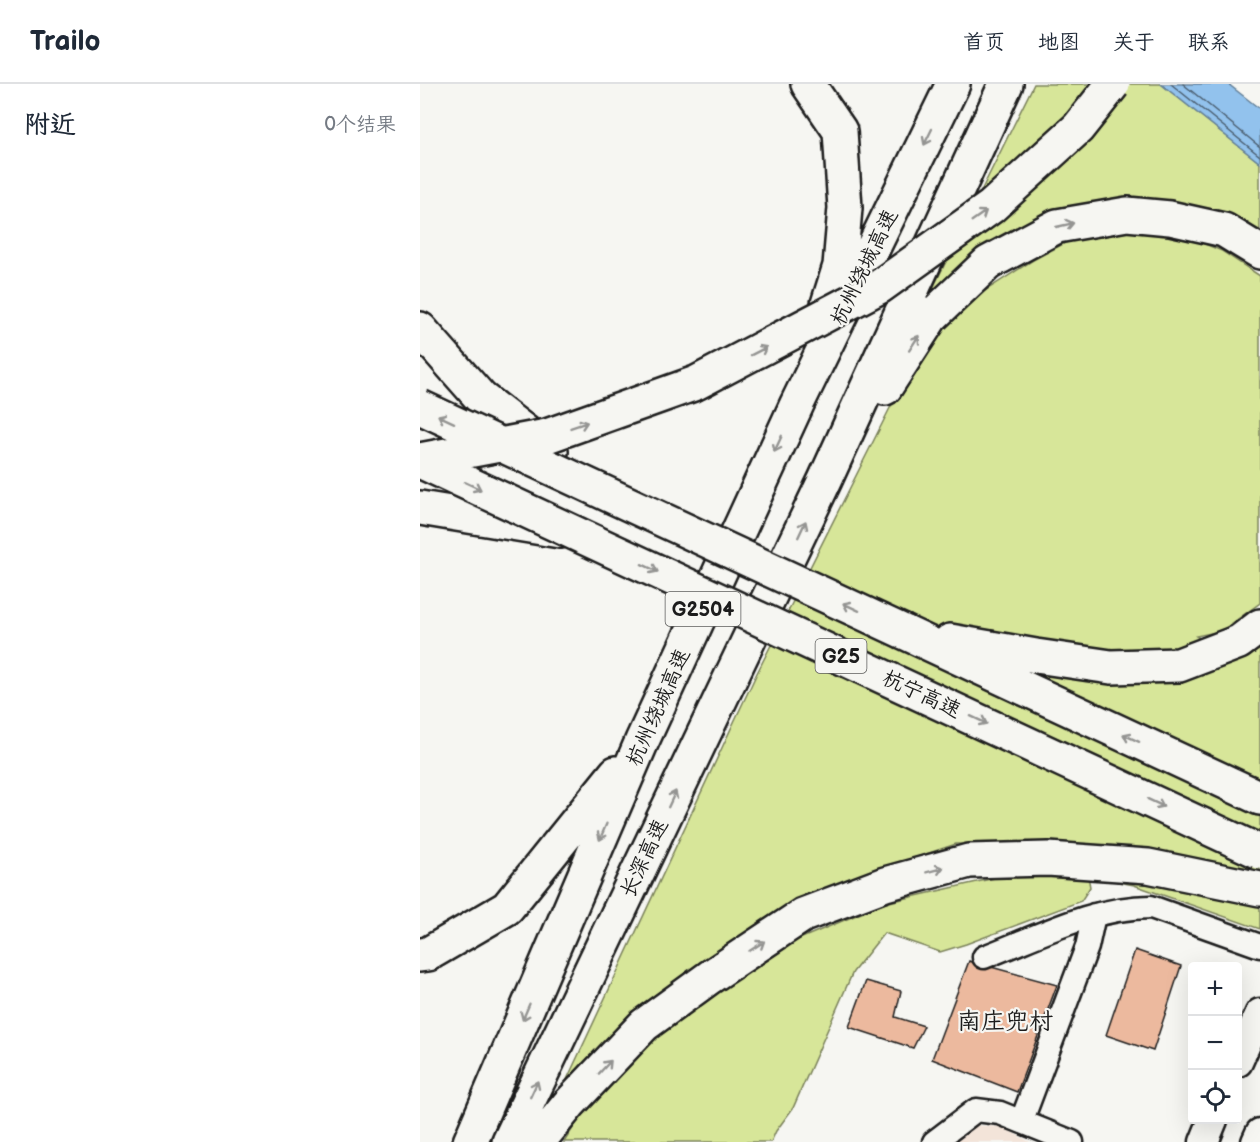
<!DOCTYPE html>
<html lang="zh">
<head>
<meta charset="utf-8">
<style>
  body { margin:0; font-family:"Balsamiq Sans","LXGW WenKai TC",sans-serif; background:#f6f6f7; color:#1f2937 }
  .controls { position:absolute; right:18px; bottom:18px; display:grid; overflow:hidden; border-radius:6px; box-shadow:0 6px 24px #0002 }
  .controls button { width:54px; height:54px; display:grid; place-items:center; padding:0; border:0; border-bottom:2px solid #e0e1e3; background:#fff; color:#1f2937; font:30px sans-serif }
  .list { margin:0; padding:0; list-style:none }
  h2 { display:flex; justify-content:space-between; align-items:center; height:78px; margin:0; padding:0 24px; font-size:26px }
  h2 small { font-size:20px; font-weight:400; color:#747a83 }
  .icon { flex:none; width:33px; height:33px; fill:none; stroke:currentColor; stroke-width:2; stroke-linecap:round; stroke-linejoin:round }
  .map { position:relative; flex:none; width:840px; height:1058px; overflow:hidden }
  header { display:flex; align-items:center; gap:36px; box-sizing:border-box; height:84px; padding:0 30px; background:#fff; border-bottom:2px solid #e0e1e3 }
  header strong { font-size:28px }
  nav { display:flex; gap:33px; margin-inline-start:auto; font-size:21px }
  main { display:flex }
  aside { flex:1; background:#fff }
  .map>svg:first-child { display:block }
</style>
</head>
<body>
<header>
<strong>Trailo</strong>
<nav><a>首页</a><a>地图</a><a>关于</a><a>联系</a></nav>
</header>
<main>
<aside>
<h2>附近<small>0个结果</small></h2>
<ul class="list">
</ul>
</aside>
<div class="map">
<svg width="840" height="1058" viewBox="0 0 840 1058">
  <rect width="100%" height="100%" fill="#f6f6f2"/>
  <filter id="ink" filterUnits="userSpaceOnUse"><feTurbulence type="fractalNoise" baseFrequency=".0167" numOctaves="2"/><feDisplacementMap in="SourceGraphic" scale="12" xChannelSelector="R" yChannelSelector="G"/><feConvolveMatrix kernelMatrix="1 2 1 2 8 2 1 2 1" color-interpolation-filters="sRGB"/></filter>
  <g filter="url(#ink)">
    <path fill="#f3e4d9" d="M 551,1041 L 582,1043 L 610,1058 L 537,1058 Z"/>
    <path fill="#d7e699" stroke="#7a815a" stroke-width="1.5" d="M 614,0 L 741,0 L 840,79 L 840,156 L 716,120 L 516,219 L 511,208 Z
      M 718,144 L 758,149 L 802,167 L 840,192 L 840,519 L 801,547 L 776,552 L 818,577 L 840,556 L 840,845 L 714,801 L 668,792 L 670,803 L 661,817 L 546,860 L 520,868 L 464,849 L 433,888 L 373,1024 L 356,1047 L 351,1058 L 144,1058 L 157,1038 L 224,960 L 339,872 L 465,819 L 579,793 L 667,791 L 665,760 L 536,760 L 421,798 L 366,824 L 240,908 L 143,1004 L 336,591 L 472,320 L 509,259 L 546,219 L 613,176 L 645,159 L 676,150 Z"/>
    <path fill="#92c2ed" stroke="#638099" stroke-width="1.5" d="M 741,0 L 808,0 L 840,25 L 840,79 Z"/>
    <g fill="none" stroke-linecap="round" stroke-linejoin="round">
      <path stroke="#4b5e70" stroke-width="1.5" d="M 751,0 L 840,72
        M 763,0 L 840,63"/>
    </g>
    <path fill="#ecb99e" stroke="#1c1c1c" stroke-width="1.5" d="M 715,866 L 761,882 L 733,967 L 686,951 Z
      M 549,877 L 637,901 L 597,1008 L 512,975 Z
      M 446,897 L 481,907 L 475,933 L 504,942 L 493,964 L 429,943 Z"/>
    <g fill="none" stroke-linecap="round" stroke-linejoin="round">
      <defs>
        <path id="minor" d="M 564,873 C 617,853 672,823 731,823 L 840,862
          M 602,1036 L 667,863 L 674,831
          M 514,1058 L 556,1026 L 580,1029 L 652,1058"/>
        <path id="major" d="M 818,978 L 840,929
          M 784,1058 L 793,1036
          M 836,1058 L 840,1049"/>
        <path id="highway" d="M 388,0 L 420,47 L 425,124 L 420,182 L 408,220
          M 0,245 L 61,314 L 131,368
          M 465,304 L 511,233 L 568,179 L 637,142 L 707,130 L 750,134 L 804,146 L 840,168
          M 0,424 L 140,447
          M 484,548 L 840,714
          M 530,557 L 616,572 L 691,583 L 759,581 L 819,558 L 840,542
          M 0,871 L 8,870 L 87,824 L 196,689
          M 50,1058 L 222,657 L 377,320 L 533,0
          M 89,1058 L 405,396 L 586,0
          M 118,1058 L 149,1020 L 224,941 L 290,893 L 383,831 L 465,800 L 549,777 L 628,775 L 728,782 L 840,805"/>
      </defs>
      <use href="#minor" stroke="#1c1c1c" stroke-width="27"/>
      <use href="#major" stroke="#1c1c1c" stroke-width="33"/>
      <use href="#highway" stroke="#1c1c1c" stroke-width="38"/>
      <use href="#minor" stroke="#f6f6f2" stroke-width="22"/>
      <use href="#major" stroke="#f6f6f2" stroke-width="28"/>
      <use href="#highway" stroke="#f6f6f2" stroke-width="33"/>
      <defs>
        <path id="highway-bridge" d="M 0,323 L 484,548
          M 0,376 L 127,352 L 276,299 L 459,203 L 571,123 L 658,44 L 693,0
          M 0,377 L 840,768"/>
      </defs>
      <use href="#highway-bridge" stroke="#1c1c1c" stroke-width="38" stroke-linecap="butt"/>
      <use href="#highway-bridge" stroke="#f6f6f2" stroke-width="33"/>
    </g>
    <defs><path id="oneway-shaft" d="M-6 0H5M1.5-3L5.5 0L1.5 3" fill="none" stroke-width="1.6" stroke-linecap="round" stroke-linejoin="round" transform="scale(1.5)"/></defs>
    <g stroke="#949492">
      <use href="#oneway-shaft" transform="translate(508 53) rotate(116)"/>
      <use href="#oneway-shaft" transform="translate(559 132) rotate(-35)"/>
      <use href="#oneway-shaft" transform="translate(645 141) rotate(-13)"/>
      <use href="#oneway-shaft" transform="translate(494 259) rotate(-57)"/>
      <use href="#oneway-shaft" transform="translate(339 267) rotate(-27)"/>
      <use href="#oneway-shaft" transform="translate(26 335) rotate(-155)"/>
      <use href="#oneway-shaft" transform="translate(159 341) rotate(-19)"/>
      <use href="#oneway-shaft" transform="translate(358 360) rotate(115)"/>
      <use href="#oneway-shaft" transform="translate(53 402) rotate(25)"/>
      <use href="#oneway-shaft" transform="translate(382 445) rotate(-65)"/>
      <use href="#oneway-shaft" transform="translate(230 484) rotate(25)"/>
      <use href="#oneway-shaft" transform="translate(431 523) rotate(-155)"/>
      <use href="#oneway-shaft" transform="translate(559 636) rotate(25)"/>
      <use href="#oneway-shaft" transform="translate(711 654) rotate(-155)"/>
      <use href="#oneway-shaft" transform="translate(252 715) rotate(-65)"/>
      <use href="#oneway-shaft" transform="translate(736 719) rotate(25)"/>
      <use href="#oneway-shaft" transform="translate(183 748) rotate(113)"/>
      <use href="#oneway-shaft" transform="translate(515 786) rotate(-15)"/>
      <use href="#oneway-shaft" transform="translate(337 862) rotate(-33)"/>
      <use href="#oneway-shaft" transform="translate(106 928) rotate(113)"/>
      <use href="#oneway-shaft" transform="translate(185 983) rotate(-47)"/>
      <use href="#oneway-shaft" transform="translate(114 1005) rotate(-65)"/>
    </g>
  </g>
  <g text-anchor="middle" stroke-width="4.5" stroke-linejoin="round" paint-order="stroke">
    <g fill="#f6f6f2" stroke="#5d5d5c" stroke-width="1.5">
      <rect x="245.5" y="508" width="75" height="34" rx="4.5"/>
      <rect x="395.5" y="555" width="51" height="34" rx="4.5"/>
    </g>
    <g font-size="20" font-weight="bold" fill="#1c1c1c">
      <text x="283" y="532">G2504</text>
      <text x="421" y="579">G25</text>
    </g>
    <g font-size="21" fill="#1c1c1c" stroke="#f6f6f2">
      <text transform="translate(444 183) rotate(-64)" y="7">杭州绕城高速</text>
      <text transform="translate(502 610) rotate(25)" y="7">杭宁高速</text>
      <text transform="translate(238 623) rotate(-66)" y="7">杭州绕城高速</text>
      <text transform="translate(224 774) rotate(-65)" y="7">长深高速</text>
    </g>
    <g font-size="24" fill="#1c1c1c" stroke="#f6f6f2">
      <text x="585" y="945">南庄兜村</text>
    </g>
  </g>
</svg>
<div class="controls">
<button>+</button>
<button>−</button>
<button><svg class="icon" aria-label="locate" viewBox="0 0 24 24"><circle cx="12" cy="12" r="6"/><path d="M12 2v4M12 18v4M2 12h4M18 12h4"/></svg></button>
</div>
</div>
</main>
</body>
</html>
